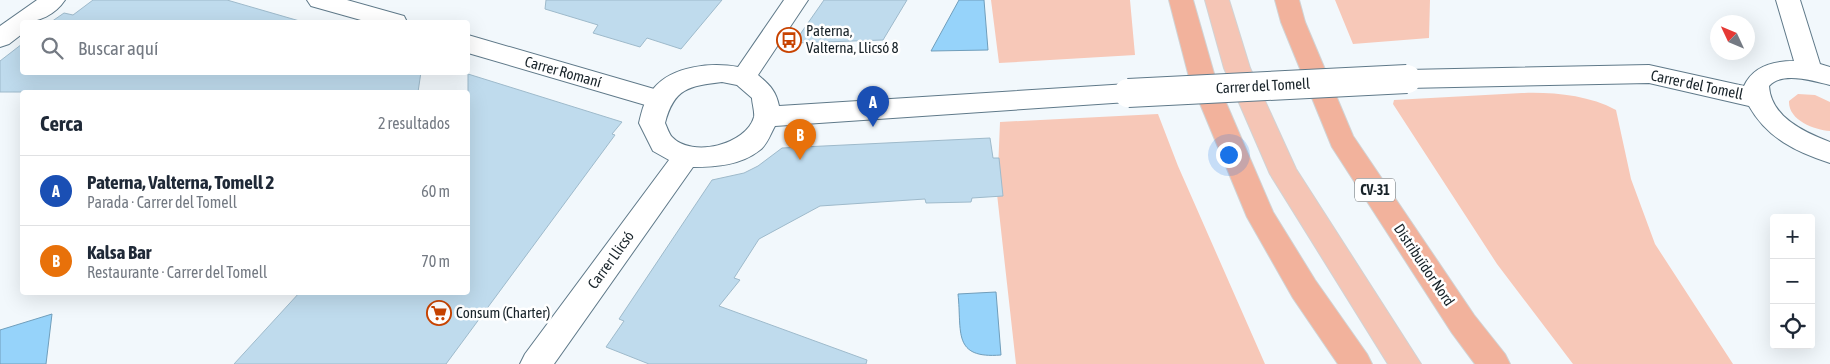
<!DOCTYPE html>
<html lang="es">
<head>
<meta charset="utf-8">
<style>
  body { margin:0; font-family:"Asap Condensed",sans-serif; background:#f2f2f3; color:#1f2937 }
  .controls { position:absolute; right:15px; bottom:15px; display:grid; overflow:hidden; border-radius:5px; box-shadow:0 5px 20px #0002 }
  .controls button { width:45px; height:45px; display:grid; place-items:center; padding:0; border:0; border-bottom:1px solid #e0e1e3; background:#fff; color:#1f2937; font:25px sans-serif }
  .compass { position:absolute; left:1710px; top:15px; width:45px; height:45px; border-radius:50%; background:#fff; box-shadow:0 5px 20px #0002; rotate:314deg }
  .you { position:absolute; left:1228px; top:154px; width:18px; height:18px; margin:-12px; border:4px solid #fff; border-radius:50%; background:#1a73e8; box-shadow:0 0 0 8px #1a73e833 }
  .badge { display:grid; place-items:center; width:32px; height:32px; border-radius:50%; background:#c84300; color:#fff; font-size:16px; font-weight:700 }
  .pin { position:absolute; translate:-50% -41px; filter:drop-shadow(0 1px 2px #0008) }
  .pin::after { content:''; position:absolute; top:26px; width:18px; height:15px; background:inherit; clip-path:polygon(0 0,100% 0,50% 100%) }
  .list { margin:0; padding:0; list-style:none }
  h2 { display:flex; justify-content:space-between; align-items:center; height:65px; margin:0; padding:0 20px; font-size:21px }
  h2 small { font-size:16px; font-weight:400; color:#747a83 }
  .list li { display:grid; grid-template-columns:32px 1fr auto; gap:15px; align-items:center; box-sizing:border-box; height:70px; padding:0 20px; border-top:1px solid #e0e1e3 }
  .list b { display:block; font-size:19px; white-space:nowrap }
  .list p { margin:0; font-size:16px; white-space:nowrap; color:#747a83 }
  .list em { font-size:16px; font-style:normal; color:#747a83 }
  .icon { flex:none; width:28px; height:28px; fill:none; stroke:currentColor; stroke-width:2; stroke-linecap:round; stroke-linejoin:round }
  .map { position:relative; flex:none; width:1830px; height:364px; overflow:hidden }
  .search { position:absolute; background:#fff; box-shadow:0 5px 20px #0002; left:20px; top:20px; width:450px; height:55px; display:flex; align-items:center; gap:12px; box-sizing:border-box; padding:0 18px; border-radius:5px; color:#747a83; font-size:19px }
  .panel { position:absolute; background:#fff; box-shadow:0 5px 20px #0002; left:20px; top:90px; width:450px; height:205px; border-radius:5px }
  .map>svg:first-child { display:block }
</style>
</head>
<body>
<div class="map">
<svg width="1830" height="364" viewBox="0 0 1830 364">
  <rect width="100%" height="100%" fill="#f2f8fc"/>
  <path fill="#f7c8b8" d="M 991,0 L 1130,0 L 1135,55 L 999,63 Z
    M 1335,0 L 1430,0 L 1429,38 L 1353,44 Z
    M 1522,93 C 1553,92 1588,95 1616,110 L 1631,179 L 1655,244 L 1733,364 L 1573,364 L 1497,264 L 1393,104 L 1394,100 Z
    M 1798,94 L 1815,95 L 1830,102 L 1830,131 C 1814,130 1788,120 1789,101 Z
    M 1158,114 L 1178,166 L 1265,364 L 1016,364 L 997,194 L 1000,122 Z"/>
  <path fill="#96d3fa" stroke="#709ebb" d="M 959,0 L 984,0 L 988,50 L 931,51 Z
    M 996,292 L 1001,355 C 952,359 962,332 958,294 Z
    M 52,314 L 46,364 L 0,364 L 0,330 Z"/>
  <path fill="#bfdbed" stroke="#9ebacb" d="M 93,0 L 227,0 L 303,22 L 51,22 L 64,13 L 73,15 Z
    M 546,0 L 722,0 L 681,49 L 647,38 L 640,47 L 593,33 L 598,25 L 545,9 Z
    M 824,0 L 907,0 L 883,40 L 794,43 Z
    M 22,44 L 22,72 L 421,72 L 418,92 L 0,92 L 0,61 Z
    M 468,74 L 622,122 L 612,134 L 615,135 L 446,364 L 234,364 L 300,292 L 468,292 Z
    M 990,138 L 993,158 L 999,158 L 1003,196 L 972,198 L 971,202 L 926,203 L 925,199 L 820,206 L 759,239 L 734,278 L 740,280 L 719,306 L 867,360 L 866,364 L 649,364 L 606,347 L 624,321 L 619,319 L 712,180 L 744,173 L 758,166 L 782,148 Z"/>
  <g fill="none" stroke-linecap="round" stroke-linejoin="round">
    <defs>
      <path id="pedestrian" d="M 307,0 L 347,0 L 404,16 L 407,22 L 368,22 L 311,6 Z
        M 468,35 L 668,93 L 672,100 L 668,107 L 659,109 L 468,53 Z"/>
      <path id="minor" d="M 37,0 L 65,0 C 55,15 39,22 22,22 L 22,34 L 9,44 L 0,47 L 0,26 Z"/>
      <path id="tertiary" d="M 784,0 L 808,0 L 758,75 C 770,85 776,91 779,106 L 1128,84 L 1137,86 L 1141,93 L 1137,100 L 1128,102 L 775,126 C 771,133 767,145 760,150 C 741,165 717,167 693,167 L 554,364 L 520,364 L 525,354 L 669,160 L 653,151 L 639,123 C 642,110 645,98 654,88 C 672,66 712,62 738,67 ZM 722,82 L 737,85 L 752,98 C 752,103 755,112 754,117 C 746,145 692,158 672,137 C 669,134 667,127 665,123 C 674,88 689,86 722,82 Z
        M 1776,0 L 1800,0 L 1820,64 L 1830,67 L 1830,85 C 1814,81 1782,71 1769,86 C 1771,117 1804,132 1830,142 L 1830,163 C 1796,152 1767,138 1749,106 L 1649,83 L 1407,88 L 1398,85 L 1394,79 L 1398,73 L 1407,70 L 1649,65 L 1744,86 C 1753,66 1773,61 1794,61 Z"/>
      <path id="primary" d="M 1205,0 L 1229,0 L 1250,68 L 1296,169 L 1421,364 L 1388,364 L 1270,174 L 1224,68 Z"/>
      <path id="trunk" d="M 1169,0 L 1193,0 L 1215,77 L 1273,212 L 1315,280 L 1367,354 L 1372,364 L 1338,364 L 1293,298 L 1247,217 L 1189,77 Z
        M 1275,0 L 1299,0 L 1305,22 L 1353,136 L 1474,315 L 1505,354 L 1510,364 L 1475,364 L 1452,333 L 1332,147 L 1281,22 Z"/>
    </defs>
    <use href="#pedestrian" stroke="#5f7989" stroke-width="2"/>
    <use href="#minor" stroke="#5f7989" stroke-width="2"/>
    <use href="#tertiary" stroke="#5f7989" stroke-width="2"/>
    <use href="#primary" stroke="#d1d3d4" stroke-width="2"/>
    <use href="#trunk" stroke="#d1d3d4" stroke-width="2"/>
    <use href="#pedestrian" fill="#fff" fill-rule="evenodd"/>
    <use href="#minor" fill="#fff" fill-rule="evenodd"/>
    <use href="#tertiary" fill="#fff" fill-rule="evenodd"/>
    <use href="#primary" fill="#f5c5b5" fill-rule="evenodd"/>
    <use href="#trunk" fill="#f2b29c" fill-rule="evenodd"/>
    <defs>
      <path id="tertiary-bridge" d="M 1128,93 L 1407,79"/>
    </defs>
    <use href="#tertiary-bridge" stroke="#5f7989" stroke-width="30" stroke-linecap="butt"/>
    <use href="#tertiary-bridge" stroke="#fff" stroke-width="28"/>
  </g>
  <defs>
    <symbol id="bus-ring" viewBox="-11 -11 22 22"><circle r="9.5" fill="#fff" stroke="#c84300" stroke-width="1.5"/><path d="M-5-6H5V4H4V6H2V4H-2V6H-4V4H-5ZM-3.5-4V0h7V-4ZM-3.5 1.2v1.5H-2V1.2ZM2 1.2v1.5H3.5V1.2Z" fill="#c84300"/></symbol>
    <symbol id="supermarket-ring" viewBox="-11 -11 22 22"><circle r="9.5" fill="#fff" stroke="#c84300" stroke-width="1.5"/><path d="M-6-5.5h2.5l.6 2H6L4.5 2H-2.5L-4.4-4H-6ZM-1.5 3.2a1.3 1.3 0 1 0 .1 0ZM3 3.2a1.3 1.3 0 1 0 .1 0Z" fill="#c84300"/></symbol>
  </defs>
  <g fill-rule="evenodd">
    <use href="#bus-ring" x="775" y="26" width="28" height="28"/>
    <use href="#supermarket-ring" x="425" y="299" width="28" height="28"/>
  </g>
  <g text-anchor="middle" stroke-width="5" stroke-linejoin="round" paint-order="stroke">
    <rect fill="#fff" stroke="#5d6569" stroke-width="1" x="1355" y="178.5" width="40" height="23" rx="4"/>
    <g font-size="14" font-weight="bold" fill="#182329">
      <text x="1375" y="195">CV-31</text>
    </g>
    <g font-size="15" fill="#182329" stroke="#fff" text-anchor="start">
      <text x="806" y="36">Paterna,<tspan x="806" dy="17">Valterna, Llicsó 8</tspan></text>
      <text x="456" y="318">Consum (Charter)</text>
    </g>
    <g font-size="15" fill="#182329" stroke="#fff">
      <text transform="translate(563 72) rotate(16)" y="5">Carrer Romaní</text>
      <text transform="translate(1697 85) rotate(12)" y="5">Carrer del Tomell</text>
      <text transform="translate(1263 86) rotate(-3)" y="5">Carrer del Tomell</text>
      <text transform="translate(611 260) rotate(-54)" y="5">Carrer Llicsó</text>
      <text transform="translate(1424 265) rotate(56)" y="5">Distribuïdor Nord</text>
    </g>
  </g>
</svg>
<div class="controls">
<button>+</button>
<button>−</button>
<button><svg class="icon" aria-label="locate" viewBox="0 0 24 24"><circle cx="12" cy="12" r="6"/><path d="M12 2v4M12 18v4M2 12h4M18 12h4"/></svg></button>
</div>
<svg class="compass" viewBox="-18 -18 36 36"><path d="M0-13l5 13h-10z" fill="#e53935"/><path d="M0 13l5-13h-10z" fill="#747a83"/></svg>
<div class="you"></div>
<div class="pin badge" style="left:873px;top:127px;background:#1a4fb4">A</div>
<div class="pin badge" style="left:800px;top:160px;background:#e8710a">B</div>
<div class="search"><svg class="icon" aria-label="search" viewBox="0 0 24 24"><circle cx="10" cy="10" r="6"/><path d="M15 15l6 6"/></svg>Buscar aquí</div>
<section class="panel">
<h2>Cerca<small>2 resultados</small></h2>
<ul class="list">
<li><span class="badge" style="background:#1a4fb4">A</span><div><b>Paterna, Valterna, Tomell 2</b><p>Parada · Carrer del Tomell</p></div><em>60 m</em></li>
<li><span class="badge" style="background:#e8710a">B</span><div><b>Kalsa Bar</b><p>Restaurante · Carrer del Tomell</p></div><em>70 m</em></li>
</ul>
</section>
</div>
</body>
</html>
